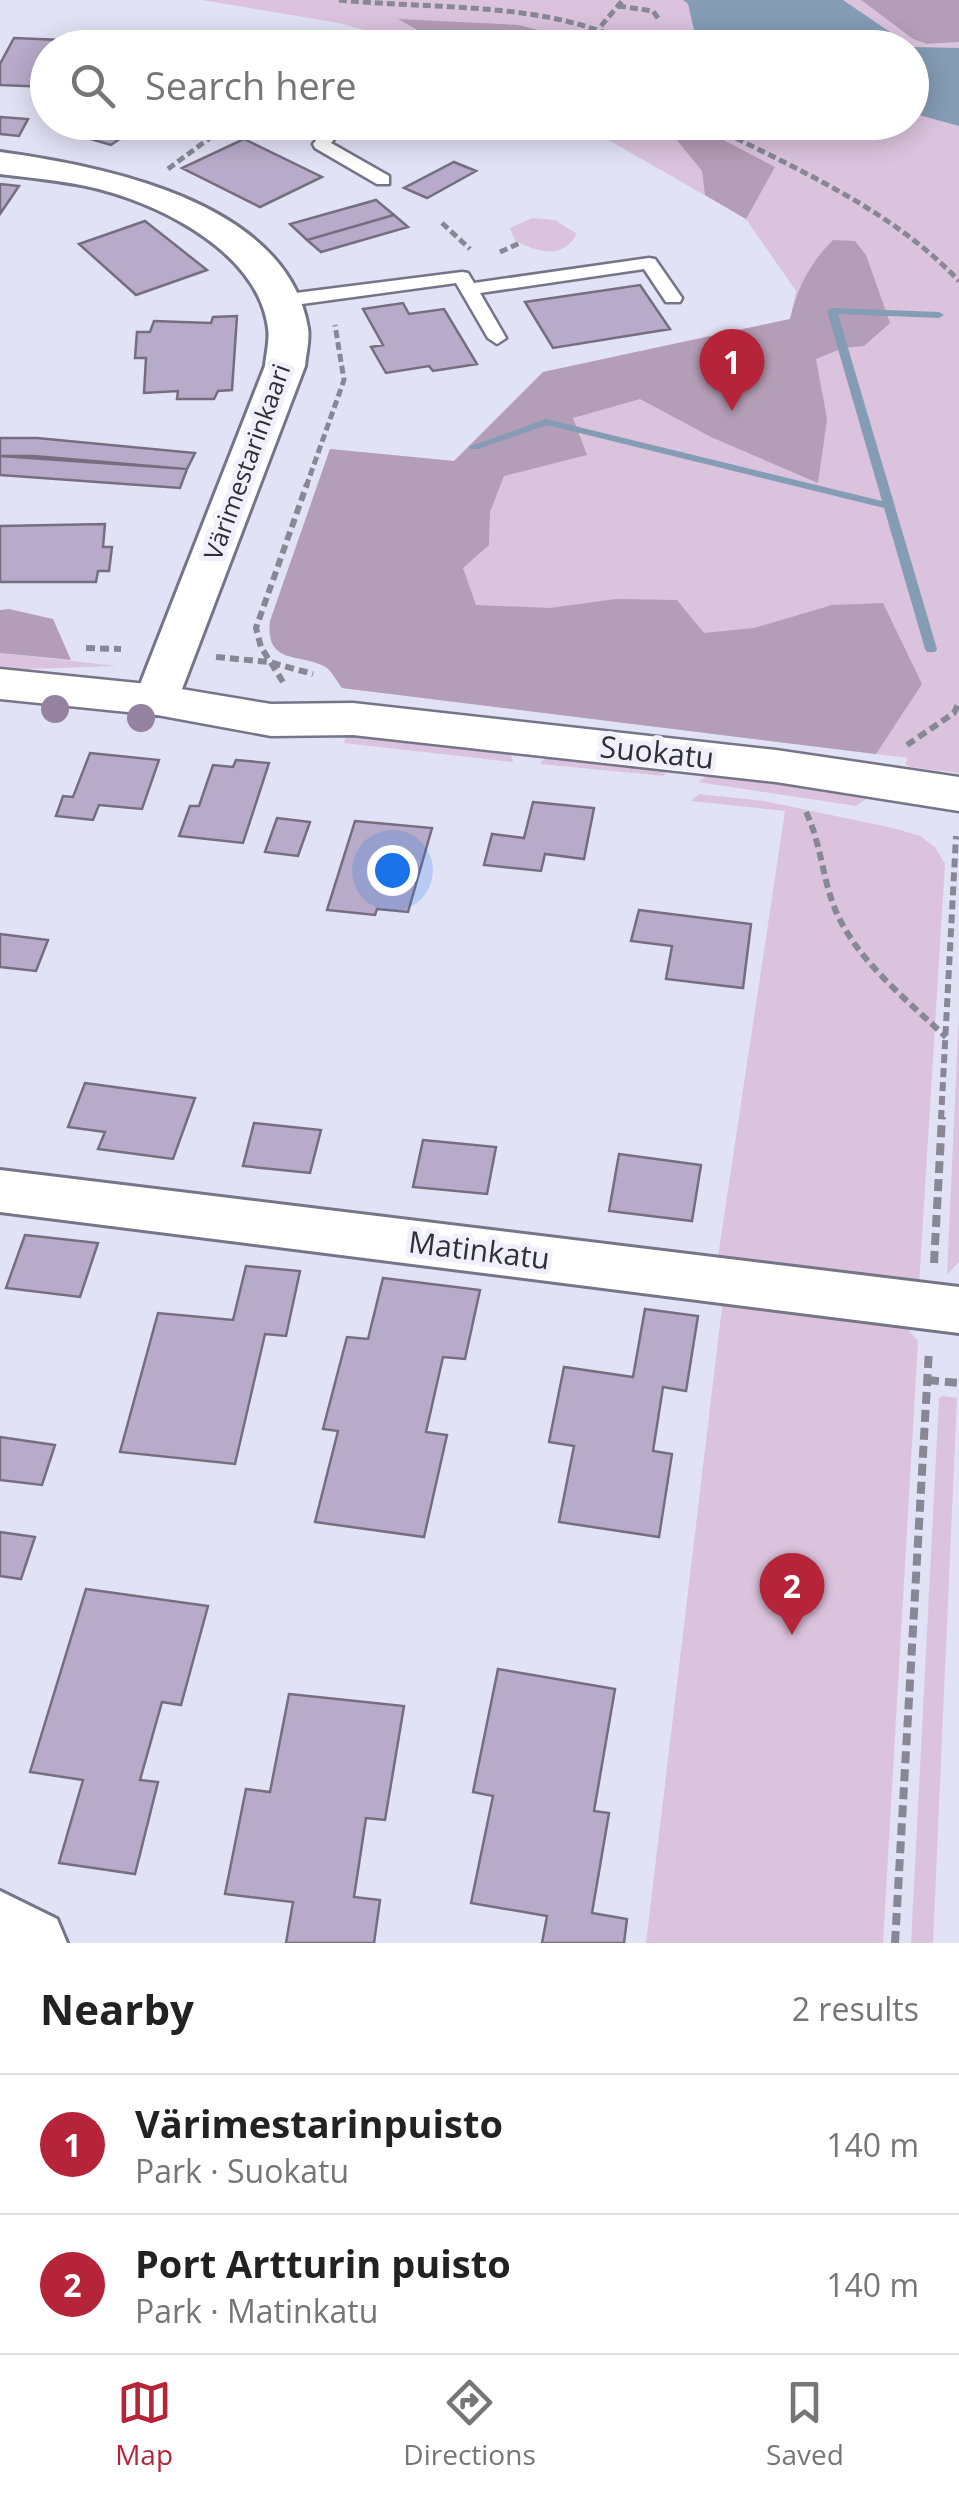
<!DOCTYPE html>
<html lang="en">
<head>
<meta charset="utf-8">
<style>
  body { margin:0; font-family:"Open Sans",sans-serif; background:#f2f2f2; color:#222 }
  .you { position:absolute; left:392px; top:870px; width:35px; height:35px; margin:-25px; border:8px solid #fff; border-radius:50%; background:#1a73e8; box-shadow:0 0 0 15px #1a73e833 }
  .badge { display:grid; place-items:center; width:65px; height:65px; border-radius:50%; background:#b62439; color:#fff; font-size:32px; font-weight:700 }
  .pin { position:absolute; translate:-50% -82px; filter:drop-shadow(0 2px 5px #0008) }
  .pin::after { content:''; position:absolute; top:52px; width:35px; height:30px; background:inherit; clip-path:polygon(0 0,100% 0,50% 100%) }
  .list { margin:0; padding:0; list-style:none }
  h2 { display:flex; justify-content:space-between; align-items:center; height:130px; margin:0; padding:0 40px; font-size:42px }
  h2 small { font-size:32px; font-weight:400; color:#767676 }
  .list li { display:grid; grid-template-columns:65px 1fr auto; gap:30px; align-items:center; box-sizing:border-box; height:140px; padding:0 40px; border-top:2px solid #e0e0e0 }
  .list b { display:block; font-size:38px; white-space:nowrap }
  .list p { margin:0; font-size:32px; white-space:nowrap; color:#767676 }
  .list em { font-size:32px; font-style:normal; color:#767676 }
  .icon { flex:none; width:55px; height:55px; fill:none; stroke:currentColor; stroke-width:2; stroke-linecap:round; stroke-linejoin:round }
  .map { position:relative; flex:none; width:959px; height:1943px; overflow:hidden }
  .search { position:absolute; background:#fff; box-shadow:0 5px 25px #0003; left:30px; right:30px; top:30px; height:110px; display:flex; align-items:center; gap:25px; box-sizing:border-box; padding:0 35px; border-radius:55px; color:#767676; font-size:38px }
  .sheet { height:410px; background:#fff }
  nav { display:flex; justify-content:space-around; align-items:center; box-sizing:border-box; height:140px; border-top:2px solid #e0e0e0; background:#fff; font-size:28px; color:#767676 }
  nav a { display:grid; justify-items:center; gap:5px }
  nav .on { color:#b62439 }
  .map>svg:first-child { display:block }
</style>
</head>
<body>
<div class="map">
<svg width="959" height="1943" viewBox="0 0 959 1943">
  <rect width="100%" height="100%" fill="#e2e2f6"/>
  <path fill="#dbc3dd" d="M 202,0 L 861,0 L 913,39 L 927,44 L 959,42 L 959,773 L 910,767 L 905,764 L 908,758 L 342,688 C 338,683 332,672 327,668 C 302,652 265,667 270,621 L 330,449 L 454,461 L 543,372 L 790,319 L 796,291 L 746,219 L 579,123 L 912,122 L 912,48 L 426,47 L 339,23 Z
    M 532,218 L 555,220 L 577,234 C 561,260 539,252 515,241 L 510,228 Z
    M 0,653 L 117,666 L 0,670 Z
    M 346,736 L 511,754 L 513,762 L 344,743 Z
    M 546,757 L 666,769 L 664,776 L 540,764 Z
    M 710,773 L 866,799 L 856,806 L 698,782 Z
    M 699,794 L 764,801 L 893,828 L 920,836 L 935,847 L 945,864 L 919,1286 L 717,1263 L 785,811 L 691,801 Z
    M 959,1012 L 959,1262 L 947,1275 Z
    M 723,1299 L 903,1324 L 918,1341 L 883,1943 L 646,1943 Z
    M 944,1396 L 957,1398 L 933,1943 L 911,1943 L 939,1398 Z"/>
  <path fill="#b49db6" d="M 861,0 L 959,0 L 959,42 L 927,44 L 913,39 Z
    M 398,19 L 519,25 L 602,47 L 447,47 Z
    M 676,123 L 691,123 L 775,167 L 746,219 L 705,195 L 702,171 L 672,134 Z
    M 833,240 L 855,241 L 866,255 L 890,323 L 864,346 L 843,348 L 816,359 L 827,419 L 818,483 L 711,437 L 640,399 L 573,418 L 587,455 L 504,476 L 490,512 L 489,545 L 463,568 L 476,605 L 550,608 L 616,599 L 677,600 L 704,633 L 754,628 L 832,605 L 883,603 L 922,684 L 876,754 L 342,688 C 338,683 332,672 327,668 C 302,652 265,667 270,621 L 330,449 L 454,461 L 543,372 L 790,319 C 798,287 809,264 833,240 Z
    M 9,609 L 53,619 L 71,660 L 0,653 L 0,610 Z"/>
  <path fill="#849cb4" d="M 683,0 L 843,0 L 912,47 L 959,48 L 959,126 L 912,113 L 912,48 L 698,47 L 688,4 Z"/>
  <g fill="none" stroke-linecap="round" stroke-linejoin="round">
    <path fill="#849cb4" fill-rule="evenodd" d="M 832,308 L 939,312 L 944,315 L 939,318 L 838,314 L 937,649 L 935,652 L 927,652 L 925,649 L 884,508 L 547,425 L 478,449 L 470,449 L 469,447 L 546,419 L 882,501 L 827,311 Z"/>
  </g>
  <path fill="#b7abc9" stroke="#756e7f" stroke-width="2.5" d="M 14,38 L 85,41 L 82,48 L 48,48 L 48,87 L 0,85 L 0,64 Z
    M 0,117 L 28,119 L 19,136 L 0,134 Z
    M 72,122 L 110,122 L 87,138 L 61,130 Z
    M 110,122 L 144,122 L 111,145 L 87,138 Z
    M 244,139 L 322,177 L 260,207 L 182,168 Z
    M 454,162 L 476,171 L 427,198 L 404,188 Z
    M 0,184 L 19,186 L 0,214 Z
    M 376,200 L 394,215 L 307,240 L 290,224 Z
    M 394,215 L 408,227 L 321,252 L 307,240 Z
    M 145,221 L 207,270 L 136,295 L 79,244 Z
    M 640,285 L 670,329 L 553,348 L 525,302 Z
    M 403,303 L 409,314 L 444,309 L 477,364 L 433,371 L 429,366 L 386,373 L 371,347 L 383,345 L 363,309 Z
    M 237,316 L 232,390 L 218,391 L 214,399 L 177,399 L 178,391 L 144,393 L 146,358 L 135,358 L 137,332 L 150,332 L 154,321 L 211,323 L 213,317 Z
    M 0,438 L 37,438 L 195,453 L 187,469 L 0,456 Z
    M 0,456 L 34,456 L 187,469 L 180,488 L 0,475 Z
    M 105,524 L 103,547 L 112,547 L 109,571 L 98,571 L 96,582 L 0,582 L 0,526 Z
    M 90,753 L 159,760 L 142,809 L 99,805 L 93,820 L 56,816 L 63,796 L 73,797 Z
    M 236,760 L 269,763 L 243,843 L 179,836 L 190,806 L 199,806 L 213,765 L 233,767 Z
    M 533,802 L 594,808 L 584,859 L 545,854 L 541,871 L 484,865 L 492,834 L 524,838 Z
    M 277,818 L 310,822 L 298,856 L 265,852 Z
    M 355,821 L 432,828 L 408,912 L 377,909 L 375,915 L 327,910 Z
    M 639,910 L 751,924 L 743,988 L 666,979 L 672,946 L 631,941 Z
    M 0,934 L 48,940 L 36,971 L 0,967 Z
    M 85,1083 L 195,1098 L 173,1159 L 98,1149 L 105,1132 L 68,1127 Z
    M 254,1123 L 321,1130 L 310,1173 L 243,1166 Z
    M 423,1140 L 496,1147 L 487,1194 L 413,1187 Z
    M 619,1154 L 701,1165 L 692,1221 L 609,1211 Z
    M 25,1235 L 98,1243 L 80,1297 L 6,1288 Z
    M 246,1266 L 300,1271 L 286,1336 L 265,1334 L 235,1464 L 120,1452 L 158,1313 L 233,1320 Z
    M 383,1278 L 480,1290 L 465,1359 L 443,1357 L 426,1432 L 447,1435 L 424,1537 L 315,1522 L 338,1431 L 323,1429 L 347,1337 L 368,1339 Z
    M 645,1309 L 698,1316 L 686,1391 L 663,1387 L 653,1451 L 672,1454 L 659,1537 L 559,1522 L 574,1446 L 549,1442 L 564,1367 L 633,1377 Z
    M 0,1437 L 55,1445 L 42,1485 L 0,1480 Z
    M 0,1532 L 35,1537 L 21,1579 L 0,1576 Z
    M 86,1589 L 208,1606 L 181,1705 L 162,1702 L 140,1780 L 158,1782 L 135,1874 L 59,1863 L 83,1780 L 30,1772 Z
    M 498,1669 L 615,1689 L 594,1811 L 609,1813 L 592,1913 L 627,1919 L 624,1943 L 542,1943 L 547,1916 L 471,1903 L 493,1796 L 473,1792 Z
    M 289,1694 L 404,1706 L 385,1820 L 366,1818 L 354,1897 L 380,1900 L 374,1943 L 286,1943 L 293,1902 L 225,1894 L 246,1789 L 270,1792 Z"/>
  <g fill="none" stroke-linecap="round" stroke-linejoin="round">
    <defs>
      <path id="service" d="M 331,122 L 348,122 L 331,143 L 389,176 L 389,184 L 377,184 L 315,148 L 313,144 Z
        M 649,258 L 655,259 L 682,298 L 680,302 L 666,302 L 644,269 L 480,293 L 506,338 L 497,344 L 488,338 L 456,283 L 280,307 L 271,301 L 280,295 L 462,272 L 468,273 L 474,283 Z"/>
      <path id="minor" d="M 0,152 C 102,166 287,201 308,328 C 310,340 306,354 305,366 L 174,710 L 157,715 L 140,710 L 134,700 L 265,366 C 266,354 270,340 268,328 C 258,253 164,206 99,189 C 67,181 33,178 0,174 Z
        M 0,1170 L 959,1287 L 959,1333 L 0,1212 Z
        M 0,1891 L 57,1919 L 67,1943 L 0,1943 Z"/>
      <path id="tertiary" d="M 0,669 L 157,685 L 271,704 L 353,703 L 776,750 L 959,777 L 959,811 L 776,782 L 353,735 L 271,736 L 157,715 L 0,699 Z"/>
    </defs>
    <use href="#service" stroke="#767587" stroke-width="5"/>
    <use href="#minor" stroke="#767587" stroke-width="6"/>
    <use href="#tertiary" stroke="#767587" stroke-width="5"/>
    <path stroke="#878795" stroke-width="5" stroke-dasharray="8 4" stroke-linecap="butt" d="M 339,0 C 438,10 550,0 639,48
      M 618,6 L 653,11 L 660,21
      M 601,26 L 623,0
      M 229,122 L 297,134
      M 704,122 C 793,168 889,207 959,281
      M 367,132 L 382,126
      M 168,169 L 230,123
      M 442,223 L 470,249
      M 500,252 L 520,243
      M 306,487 L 344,380 L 335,325"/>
    <path stroke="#878795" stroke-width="6" stroke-dasharray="9 5" stroke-linecap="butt" d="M 86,648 L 121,649
      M 216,657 L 269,662 L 313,674
      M 283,682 L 261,647 L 256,628 L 307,484
      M 907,745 L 954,713 L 959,702
      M 806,812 C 821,843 822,877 835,909 C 856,960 907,1000 946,1037
      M 941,1119 L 956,836"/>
    <path stroke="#878795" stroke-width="8" stroke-dasharray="12 6" stroke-linecap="butt" d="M 934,1263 L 942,1117
      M 927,1380 L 959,1383
      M 895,1943 L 929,1350"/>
    <use href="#service" fill="#fff" fill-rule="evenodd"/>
    <use href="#minor" fill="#fff" fill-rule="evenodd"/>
    <use href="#tertiary" fill="#fff" fill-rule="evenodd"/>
  </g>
  <g fill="#9482a0">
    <circle cx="55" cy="709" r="14"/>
    <circle cx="141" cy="718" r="14"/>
  </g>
  <g text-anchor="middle" stroke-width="10" stroke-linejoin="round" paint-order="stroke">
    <g font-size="25" fill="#2f2f37" stroke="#f0f0fc">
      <text transform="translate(247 462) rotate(-70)" y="9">Värimestarinkaari</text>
    </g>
    <g font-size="30" fill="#2f2f37" stroke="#f0f0fc">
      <text transform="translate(657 753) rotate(6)" y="10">Suokatu</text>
      <text transform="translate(479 1251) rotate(7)" y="10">Matinkatu</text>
    </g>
  </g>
</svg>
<div class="you"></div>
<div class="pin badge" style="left:732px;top:411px">1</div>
<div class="pin badge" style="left:792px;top:1635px">2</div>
<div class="search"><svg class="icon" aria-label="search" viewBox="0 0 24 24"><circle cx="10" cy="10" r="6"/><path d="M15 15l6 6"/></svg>Search here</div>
</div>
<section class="sheet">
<h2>Nearby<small>2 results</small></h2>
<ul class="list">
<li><span class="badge">1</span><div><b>Värimestarinpuisto</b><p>Park · Suokatu</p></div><em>140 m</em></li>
<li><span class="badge">2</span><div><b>Port Artturin puisto</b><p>Park · Matinkatu</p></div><em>140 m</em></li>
</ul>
</section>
<nav>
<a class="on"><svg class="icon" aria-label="map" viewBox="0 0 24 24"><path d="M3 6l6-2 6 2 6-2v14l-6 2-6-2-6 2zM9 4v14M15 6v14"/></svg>Map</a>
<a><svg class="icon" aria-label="directions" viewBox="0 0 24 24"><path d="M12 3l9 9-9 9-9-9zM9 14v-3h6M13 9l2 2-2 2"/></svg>Directions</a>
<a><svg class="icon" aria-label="saved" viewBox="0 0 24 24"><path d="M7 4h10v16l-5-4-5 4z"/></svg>Saved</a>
</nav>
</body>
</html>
